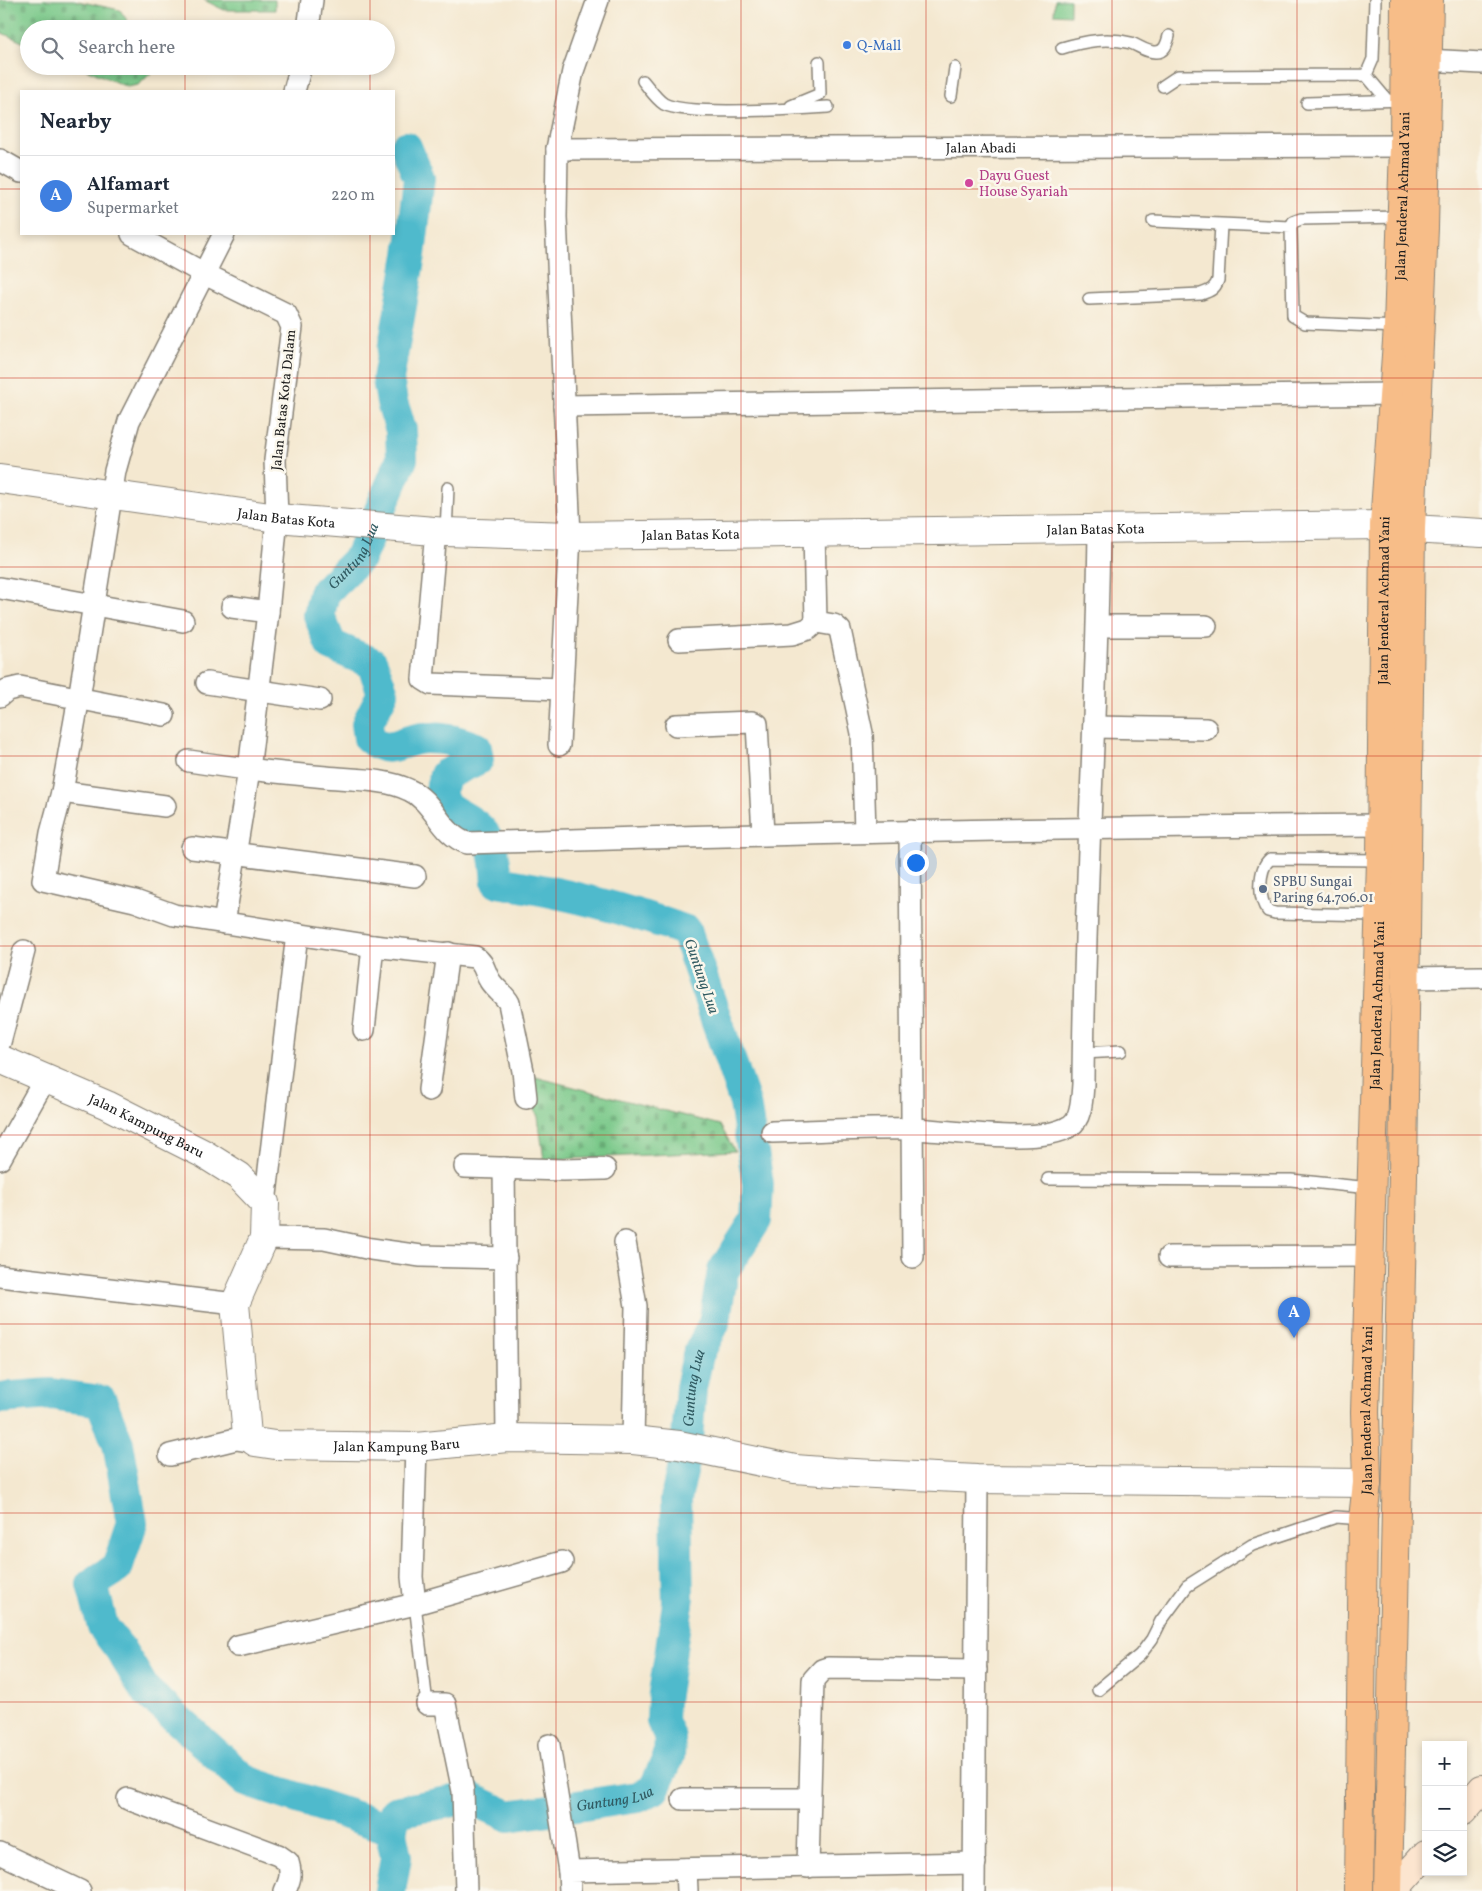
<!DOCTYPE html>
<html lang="en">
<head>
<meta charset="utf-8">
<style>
  body { margin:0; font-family:Vollkorn,serif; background:#f6f6f7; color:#1f2937 }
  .controls { position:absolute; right:15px; bottom:15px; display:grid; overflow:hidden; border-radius:0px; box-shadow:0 2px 8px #0003 }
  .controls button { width:45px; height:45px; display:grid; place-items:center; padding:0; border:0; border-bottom:1px solid #e0e1e3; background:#fff; color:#1f2937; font:25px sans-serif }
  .you { position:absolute; left:915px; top:862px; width:18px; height:18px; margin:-12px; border:4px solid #fff; border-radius:50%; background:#1a73e8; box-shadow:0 0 0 8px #1a73e833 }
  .badge { display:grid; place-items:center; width:32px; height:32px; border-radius:50%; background:#111827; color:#fff; font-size:16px; font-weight:700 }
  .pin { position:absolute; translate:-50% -41px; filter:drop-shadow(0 1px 2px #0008) }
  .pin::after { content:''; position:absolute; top:26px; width:18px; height:15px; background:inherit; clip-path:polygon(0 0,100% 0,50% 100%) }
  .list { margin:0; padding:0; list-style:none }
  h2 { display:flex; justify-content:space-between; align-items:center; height:65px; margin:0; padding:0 20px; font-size:21px }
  h2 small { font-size:16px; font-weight:400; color:#747a83 }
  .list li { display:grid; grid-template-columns:32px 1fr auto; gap:15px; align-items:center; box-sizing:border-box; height:80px; padding:0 20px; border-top:1px solid #e0e1e3 }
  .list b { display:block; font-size:19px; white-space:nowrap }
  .list p { margin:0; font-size:16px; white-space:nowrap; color:#747a83 }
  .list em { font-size:16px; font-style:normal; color:#747a83 }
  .icon { flex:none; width:28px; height:28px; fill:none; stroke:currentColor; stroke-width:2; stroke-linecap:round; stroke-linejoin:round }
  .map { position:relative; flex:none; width:1482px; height:1891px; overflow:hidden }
  .search { position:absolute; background:#fff; box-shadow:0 2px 8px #0003; left:20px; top:20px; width:375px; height:55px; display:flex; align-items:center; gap:12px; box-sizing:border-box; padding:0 18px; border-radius:28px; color:#747a83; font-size:19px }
  .panel { position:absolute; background:#fff; box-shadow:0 2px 8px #0003; left:20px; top:90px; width:375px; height:145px; border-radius:0px }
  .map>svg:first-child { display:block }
</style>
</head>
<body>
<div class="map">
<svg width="1482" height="1891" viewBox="0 0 1482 1891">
  <defs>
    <pattern id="cemetery-stones" width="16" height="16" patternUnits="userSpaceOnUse" patternTransform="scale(1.25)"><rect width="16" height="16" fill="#77c787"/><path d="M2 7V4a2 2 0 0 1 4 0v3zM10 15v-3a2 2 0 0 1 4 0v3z" fill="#66aa74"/></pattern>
  </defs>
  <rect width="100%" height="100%" fill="#fbf7ec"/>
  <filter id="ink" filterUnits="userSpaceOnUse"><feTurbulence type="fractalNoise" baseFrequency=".02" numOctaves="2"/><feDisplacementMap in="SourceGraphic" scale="10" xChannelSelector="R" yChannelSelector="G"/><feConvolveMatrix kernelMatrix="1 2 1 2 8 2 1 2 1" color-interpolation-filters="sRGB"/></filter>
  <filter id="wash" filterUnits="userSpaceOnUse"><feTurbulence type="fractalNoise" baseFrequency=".0096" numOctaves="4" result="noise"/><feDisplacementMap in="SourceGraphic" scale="20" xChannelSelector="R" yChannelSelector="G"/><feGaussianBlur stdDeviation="1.12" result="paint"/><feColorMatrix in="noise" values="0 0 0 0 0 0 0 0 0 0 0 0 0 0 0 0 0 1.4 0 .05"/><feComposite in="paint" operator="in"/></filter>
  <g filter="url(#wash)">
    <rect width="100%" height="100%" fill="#f4e8d0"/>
    <path fill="#77c787" stroke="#4a7252" d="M 1055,0 L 1070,0 L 1070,15 L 1054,14 Z"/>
    <path fill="url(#cemetery-stones)" stroke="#4a7252" d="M 0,0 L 73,0 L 120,10 L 133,29 L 29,29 L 29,45 L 0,32 Z
      M 204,0 L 275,0 L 275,10 L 224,10 Z
      M 79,66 L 159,66 L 138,85 L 127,87 Z
      M 520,1073 L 720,1125 L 735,1151 L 544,1160 L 538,1117 Z"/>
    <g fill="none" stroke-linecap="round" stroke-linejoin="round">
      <g stroke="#50bacc" stroke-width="32">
        <path d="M 0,1398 L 51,1394 L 101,1401 L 118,1444 L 132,1523 L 117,1568 L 92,1584 L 103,1627 L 120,1649 L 145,1690 L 246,1781 L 380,1825 L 391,1833 L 396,1857 L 390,1891"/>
        <path id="s1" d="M 391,1833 L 395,1812 L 470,1798 L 509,1816 L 638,1797 L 654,1789 L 669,1756 L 670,1738 L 662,1721 L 663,1700 L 678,1604 L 676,1499 L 686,1452 L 691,1388 L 698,1355 L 714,1323 L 723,1271 L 756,1220 L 758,1184 L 745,1103 L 686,931 C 621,907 565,893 497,882 C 495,862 495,844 480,829 C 461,809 430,813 445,775 L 478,759 L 476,748 C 462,742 443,738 427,738 C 403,737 391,758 369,738 L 367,724 L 383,693 L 372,663 L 331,645 L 319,615 L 324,593 L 360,557 L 402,459 L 401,430 L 392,402 L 388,379 L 410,255 L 419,178 L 406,147"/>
      </g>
    </g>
  </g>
  <g filter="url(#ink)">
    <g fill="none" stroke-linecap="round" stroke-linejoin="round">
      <defs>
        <path id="service" d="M 1062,48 C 1085,41 1107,37 1131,43 C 1139,46 1148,53 1156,52 C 1165,52 1167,43 1169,36
          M 1366,75 L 1387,100
          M 643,81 C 649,88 656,99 664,104 C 687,116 797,109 828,107
          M 1163,86 L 1178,76 L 1366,75 L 1373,59 L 1375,0
          M 951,96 L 955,68
          M 1307,103 L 1405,100
          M 791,106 L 820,94 L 819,62
          M 1153,221 L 1291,227
          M 1089,299 L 1201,294 C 1210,291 1215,289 1218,280 L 1221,225
          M 1398,327 L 1305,323 L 1293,316 L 1291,227 L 1293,222 L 1301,219 L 1401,217
          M 446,532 L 448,488
          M 1379,915 L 1275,913 L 1268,911 C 1258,900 1258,869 1270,859 L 1381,860
          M 1083,1053 L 1121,1051
          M 1048,1179 L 1291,1180 L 1370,1188
          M 415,1604 L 427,1704
          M 1098,1690 L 1140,1655 L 1152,1639 L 1161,1621 L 1187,1586 L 1252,1545 L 1336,1517 L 1363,1519"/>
        <g id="minor">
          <path d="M 308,29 L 312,0"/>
          <path d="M 1426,60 L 1482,63"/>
          <path d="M 294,91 L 301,66"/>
          <path id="s2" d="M 557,149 L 1404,146"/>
          <path d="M 0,160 L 21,172"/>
          <path d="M 132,234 L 205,274 L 286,314 L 292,327 L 275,460 L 277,518 L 268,612 L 249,770 L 224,923"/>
          <path d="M 564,406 L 1393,394"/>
          <path d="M 436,531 L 423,679 L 431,684 L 562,689"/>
          <path d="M 814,531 L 816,622 L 834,625 L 840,630 L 862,733 L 865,832"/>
          <path d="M 0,588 L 183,621"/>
          <path d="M 232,607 L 268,612"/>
          <path d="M 1098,626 L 1206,626"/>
          <path d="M 679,640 L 792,634 L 808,629 L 816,622"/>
          <path d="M 207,683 L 320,700"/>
          <path d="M 0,696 L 7,690 L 20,687 L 164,715"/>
          <path d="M 676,725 L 752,722 L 757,724 L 763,834"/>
          <path d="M 1094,727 L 1206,729"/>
          <path d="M 559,745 L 570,536 L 556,217 L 557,149 L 573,71 L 598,0"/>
          <path d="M 189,761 C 234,768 280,773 326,777 C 352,780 385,778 409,790 C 434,801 441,835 467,843 C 772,834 1077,827 1382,825"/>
          <path d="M 62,792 L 81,686 L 115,471 L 129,421 L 224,234"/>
          <path d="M 165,806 L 62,792 L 51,833 L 43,880 L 135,901 L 174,915 L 373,946 L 475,957 C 485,963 484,972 490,981 C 496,990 504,994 509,1003 L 523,1071 L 526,1098"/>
          <path d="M 910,831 L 913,1257"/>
          <path d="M 192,848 L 415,876"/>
          <path d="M 1406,978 L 1482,977"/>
          <path d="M 364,1030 L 373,946"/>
          <path d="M 0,1042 L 24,951"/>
          <path d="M 429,1090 L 448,953"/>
          <path d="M 772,1132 C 819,1131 866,1128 913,1129 C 950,1130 1040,1146 1070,1126 C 1082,1119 1082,1097 1083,1084 C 1084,899 1097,714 1099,529"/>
          <path d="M 0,1159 L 45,1079"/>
          <path d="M 465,1167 L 563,1170 L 605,1169"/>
          <path d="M 504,1168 L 507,1438"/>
          <path d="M 265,1203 L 297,934"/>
          <path d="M 264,1238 L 324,1239 L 371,1249 L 421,1256 L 506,1258"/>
          <path d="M 625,1242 L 636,1306 L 633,1440"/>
          <path d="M 1169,1257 L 1369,1256"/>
          <path d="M 0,1276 L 235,1304"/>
          <path d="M 170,1455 L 236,1439 L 255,1442"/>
          <path d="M 415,1604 L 412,1577 L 416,1447"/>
          <path d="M 238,1646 L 415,1604 L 562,1562"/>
          <path d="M 427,1704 L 445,1704 L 463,1791 L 466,1891"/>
          <path d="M 549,1745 L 569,1871"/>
          <path d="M 128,1799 L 278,1855 L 288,1862 C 292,1874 290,1880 285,1891"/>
          <path d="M 683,1799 L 809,1799"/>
          <path d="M 0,1853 L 80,1891"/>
          <path d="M 808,1867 L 813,1680 L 822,1670 L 828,1668 L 976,1670"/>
          <path d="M 686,1869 L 687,1891"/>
          <path d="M 570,1891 L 569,1871 L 975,1863"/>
          <path d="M 974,1891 L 977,1479"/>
        </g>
        <g id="tertiary">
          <path id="s3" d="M 0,479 L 277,518 L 446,532 L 570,536 L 1384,525"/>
          <path d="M 1411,529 L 1482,533"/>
          <path id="s4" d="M 0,1059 L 107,1105 L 204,1154 L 239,1176 L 265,1203 L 264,1238 L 235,1304 L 247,1435 L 255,1442 L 275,1445 L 416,1447 L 507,1438 L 633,1440 L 679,1445 L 795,1469 L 834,1472 L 977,1479 L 1367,1483"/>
        </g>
        <path id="secondary" d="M 1463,1811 L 1482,1789
          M 1393,1891 L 1426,1854"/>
        <g id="trunk">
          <path id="s5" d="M 1359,1891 L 1363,1519 L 1367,1483 L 1365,1412 L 1381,860 L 1384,525 L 1398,327 L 1404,146 L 1405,0"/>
          <path d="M 1388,1891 L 1403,1176 L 1411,529 L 1424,228 L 1429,0"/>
        </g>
      </defs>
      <use href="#service" stroke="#888276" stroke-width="14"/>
      <use href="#minor" stroke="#888276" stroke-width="24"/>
      <use href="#tertiary" stroke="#888276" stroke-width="30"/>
      <use href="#secondary" stroke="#888276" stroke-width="30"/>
      <use href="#trunk" stroke="#888276" stroke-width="30"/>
      <use href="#service" stroke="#fff" stroke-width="11"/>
      <use href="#minor" stroke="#fff" stroke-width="21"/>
      <use href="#tertiary" stroke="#fff" stroke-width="28"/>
      <use href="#secondary" stroke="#fce5cf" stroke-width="28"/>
      <use href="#trunk" stroke="#f7bd88" stroke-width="28"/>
    </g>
  </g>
  <path fill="none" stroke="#c8321e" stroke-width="1" stroke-opacity="0.55" d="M 185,0 L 185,29M 370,0 L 370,29M 556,0 L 556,1891M 741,0 L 741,1891M 926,0 L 926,1891M 1112,0 L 1112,1891M 1297,0 L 1297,1891M 185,66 L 185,91M 370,66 L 370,91M 0,189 L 21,189M 394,189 L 1482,189M 185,234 L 185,1891M 370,234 L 370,1891M 0,378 L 1482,378M 0,567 L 1482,567M 0,756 L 1482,756M 0,946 L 1482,946M 0,1135 L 1482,1135M 0,1324 L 1482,1324M 0,1513 L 1482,1513M 0,1702 L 1482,1702"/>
  <circle fill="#3f7fe0" stroke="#fbf7ec" stroke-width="2" cx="847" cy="45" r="5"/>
  <circle fill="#d1479c" stroke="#fbf7ec" stroke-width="2" cx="969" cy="183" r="5"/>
  <circle fill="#5c6f8a" stroke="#fbf7ec" stroke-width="2" cx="1263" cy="889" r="5"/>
  <g text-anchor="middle" stroke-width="5" stroke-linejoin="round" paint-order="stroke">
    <g font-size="14" fill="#366cbe" stroke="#fbf7ec" text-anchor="start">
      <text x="857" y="50">Q-Mall</text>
    </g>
    <g font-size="14" fill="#1c1c1c" stroke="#fbf7ec">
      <text dy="5" stroke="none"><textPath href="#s2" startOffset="424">Jalan Abadi</textPath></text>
      <text dy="5" stroke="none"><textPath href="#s5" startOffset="1696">Jalan Jenderal Achmad Yani</textPath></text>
      <text transform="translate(283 400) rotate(-84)" y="5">Jalan Batas Kota Dalam</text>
      <text dy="5" stroke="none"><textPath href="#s3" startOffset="289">Jalan Batas Kota</textPath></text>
      <text dy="5" stroke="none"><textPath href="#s3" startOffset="1099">Jalan Batas Kota</textPath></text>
      <text dy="5" stroke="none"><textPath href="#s3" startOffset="694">Jalan Batas Kota</textPath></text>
      <text dy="5" stroke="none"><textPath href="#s5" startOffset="1291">Jalan Jenderal Achmad Yani</textPath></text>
      <text dy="5" stroke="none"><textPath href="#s5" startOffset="886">Jalan Jenderal Achmad Yani</textPath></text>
      <text dy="5" stroke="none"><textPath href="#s4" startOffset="161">Jalan Kampung Baru</textPath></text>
      <text dy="5" stroke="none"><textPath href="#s5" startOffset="481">Jalan Jenderal Achmad Yani</textPath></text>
      <text dy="5" stroke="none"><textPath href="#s4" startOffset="695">Jalan Kampung Baru</textPath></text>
    </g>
    <g font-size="14" fill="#b23c85" stroke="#fbf7ec" text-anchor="start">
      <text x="979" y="180">Dayu Guest<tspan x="979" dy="16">House Syariah</tspan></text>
    </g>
    <g font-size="14" fill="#4e5e75" stroke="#fbf7ec" text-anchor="start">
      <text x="1273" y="886">SPBU Sungai<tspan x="1273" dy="16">Paring 64.706.01</tspan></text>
    </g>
    <g font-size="15" font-style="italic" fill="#315b62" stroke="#fbf7ec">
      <text dy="5" stroke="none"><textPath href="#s1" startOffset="1895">Guntung Lua</textPath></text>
      <text transform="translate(702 976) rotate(71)" y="5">Guntung Lua</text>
      <text dy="5" stroke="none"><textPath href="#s1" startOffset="698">Guntung Lua</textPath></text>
      <text dy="5" stroke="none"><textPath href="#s1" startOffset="248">Guntung Lua</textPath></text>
    </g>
  </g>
</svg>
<div class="controls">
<button>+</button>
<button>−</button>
<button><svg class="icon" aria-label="layers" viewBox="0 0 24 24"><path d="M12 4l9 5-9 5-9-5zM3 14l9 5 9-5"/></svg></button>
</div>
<div class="you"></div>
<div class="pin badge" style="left:1294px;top:1338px;background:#3f7fe0">A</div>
<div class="search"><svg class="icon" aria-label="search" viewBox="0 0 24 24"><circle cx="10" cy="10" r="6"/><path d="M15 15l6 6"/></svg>Search here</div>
<section class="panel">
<h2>Nearby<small></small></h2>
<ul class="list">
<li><span class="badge" style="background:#3f7fe0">A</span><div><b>Alfamart</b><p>Supermarket</p></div><em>220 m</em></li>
</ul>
</section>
</div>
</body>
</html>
